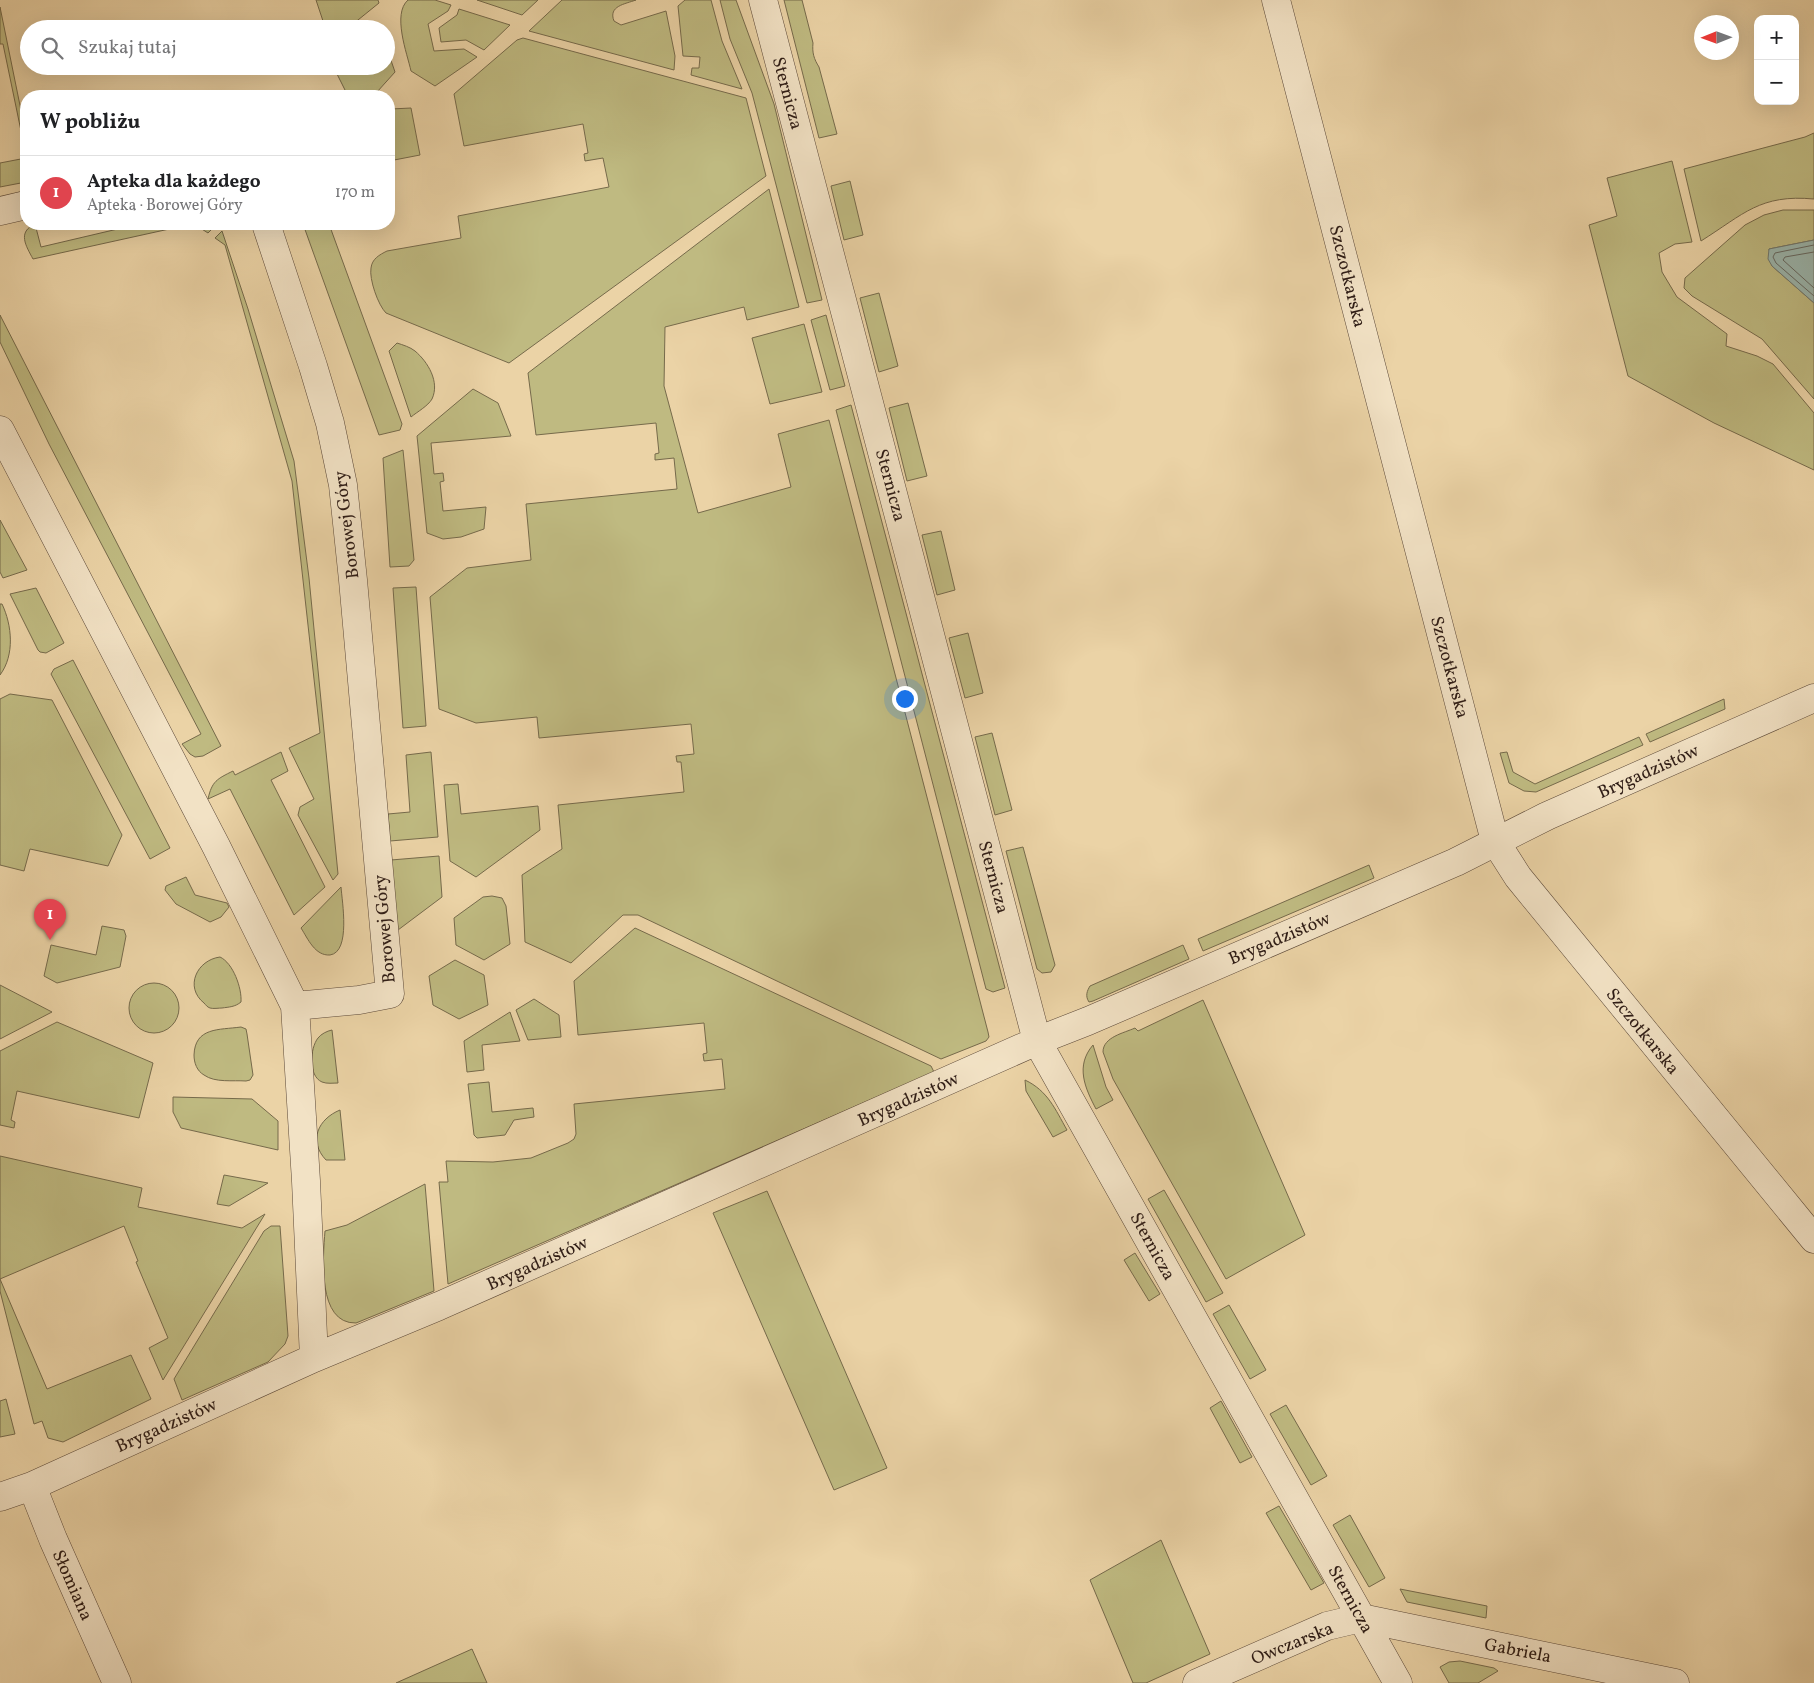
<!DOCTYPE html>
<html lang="pl">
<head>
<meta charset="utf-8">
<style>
  body { margin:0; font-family:Vollkorn,serif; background:#f6f6f6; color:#202124 }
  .controls { position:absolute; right:15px; top:15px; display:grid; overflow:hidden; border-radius:10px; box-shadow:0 5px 20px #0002 }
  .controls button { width:45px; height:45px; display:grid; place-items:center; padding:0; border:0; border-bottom:1px solid #e0e0e0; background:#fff; color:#202124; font:25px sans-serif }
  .compass { position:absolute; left:1694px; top:15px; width:45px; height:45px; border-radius:50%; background:#fff; box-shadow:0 5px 20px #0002; rotate:269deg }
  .you { position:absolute; left:904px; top:698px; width:18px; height:18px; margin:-12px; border:4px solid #fff; border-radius:50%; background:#1a73e8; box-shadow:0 0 0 8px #1a73e833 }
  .badge { display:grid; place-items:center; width:32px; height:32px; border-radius:50%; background:#8f2418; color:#fff; font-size:16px; font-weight:700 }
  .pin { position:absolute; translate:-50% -41px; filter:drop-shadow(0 1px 2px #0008) }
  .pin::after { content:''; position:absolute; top:26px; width:18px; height:15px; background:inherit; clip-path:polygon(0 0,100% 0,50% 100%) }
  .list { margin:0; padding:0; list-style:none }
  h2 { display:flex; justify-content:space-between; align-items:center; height:65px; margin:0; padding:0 20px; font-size:21px }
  h2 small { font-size:16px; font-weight:400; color:#757577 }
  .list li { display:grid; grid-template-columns:32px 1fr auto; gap:15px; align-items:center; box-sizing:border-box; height:75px; padding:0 20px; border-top:1px solid #e0e0e0 }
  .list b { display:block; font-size:19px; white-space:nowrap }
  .list p { margin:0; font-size:16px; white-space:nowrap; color:#757577 }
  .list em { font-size:16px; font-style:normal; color:#757577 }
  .icon { flex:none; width:28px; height:28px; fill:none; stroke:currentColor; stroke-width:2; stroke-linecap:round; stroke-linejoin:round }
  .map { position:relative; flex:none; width:1814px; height:1683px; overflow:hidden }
  .search { position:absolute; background:#fff; box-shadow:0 5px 20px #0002; left:20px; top:20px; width:375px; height:55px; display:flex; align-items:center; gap:12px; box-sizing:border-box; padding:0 18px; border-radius:28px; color:#757577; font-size:19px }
  .panel { position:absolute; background:#fff; box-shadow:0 5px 20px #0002; left:20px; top:90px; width:375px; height:140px; border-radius:20px }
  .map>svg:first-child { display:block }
</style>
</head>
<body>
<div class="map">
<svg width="1814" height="1683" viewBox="0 0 1814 1683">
  <rect width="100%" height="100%" fill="#ebd3a6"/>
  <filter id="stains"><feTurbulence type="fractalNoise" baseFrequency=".004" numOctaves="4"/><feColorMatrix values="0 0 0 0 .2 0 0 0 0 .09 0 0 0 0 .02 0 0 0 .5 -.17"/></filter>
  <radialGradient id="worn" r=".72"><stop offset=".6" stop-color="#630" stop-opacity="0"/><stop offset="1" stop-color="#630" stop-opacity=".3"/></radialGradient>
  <path fill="#bfba81" stroke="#766a4b" d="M 316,0 L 378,0 L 379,3 L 353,24 L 324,24 Z
    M 408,0 L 435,0 L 451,5 L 448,11 L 428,24 L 434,51 L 464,49 L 477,57 L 435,86 L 411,71 C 407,53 392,14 408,0 Z
    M 477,0 L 538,0 L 522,15 Z
    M 562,0 L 636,0 C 625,4 608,6 614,21 L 621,25 L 666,11 L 675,56 L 674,70 L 529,31 Z
    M 685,0 L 711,0 L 722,41 L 742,89 L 691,75 L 692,68 L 699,68 L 700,57 L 683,56 L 678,6 Z
    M 720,0 L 736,0 L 774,104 L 822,300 L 807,303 L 752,93 L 730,39 Z
    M 784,0 L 802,0 L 813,43 C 812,53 814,59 819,67 L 837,134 L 819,138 Z
    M 0,7 L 26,135 L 26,155 L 3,44 L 0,44 Z
    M 459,9 L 510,25 L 484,50 L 466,40 L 441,42 L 439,28 L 457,15 Z
    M 523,38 L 746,98 L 766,176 L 509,363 L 386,313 C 378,305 369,279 371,268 C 372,259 379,255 387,251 L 461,238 L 458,216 L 609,187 L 603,158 L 585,161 L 584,154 L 588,153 L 583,124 L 464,146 L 454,94 L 517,40 Z
    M 386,46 L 395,72 L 377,92 L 347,94 L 333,66 L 386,66 Z
    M 411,108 L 420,155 L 389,161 L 389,113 L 391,109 Z
    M 1814,133 L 1814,199 C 1760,194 1744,214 1701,241 L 1684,169 L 1805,137 Z
    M 26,158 L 26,182 L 0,187 L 0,163 Z
    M 1672,161 L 1692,242 L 1675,244 L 1659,253 L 1662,272 L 1677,297 L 1727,334 L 1726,346 L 1757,356 L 1773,364 L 1814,413 L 1814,470 L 1714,423 L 1628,376 L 1589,225 L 1617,216 L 1607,178 Z
    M 850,181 L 863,235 L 844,240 L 831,186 Z
    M 769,189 L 799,307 L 747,320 L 744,307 L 665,327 L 664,386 L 698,513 L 791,487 L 778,434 L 829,420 L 988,1032 L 989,1037 L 986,1041 L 941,1059 L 638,915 L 623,915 L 571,963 L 525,942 L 522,875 L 562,849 L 558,805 L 684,792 L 681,762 L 677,762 L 676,756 L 694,754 L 691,724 L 539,738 L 537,717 L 476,723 L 439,709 L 430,597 L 467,568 L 531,560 L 526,504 L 677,489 L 674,458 L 655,460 L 655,454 L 659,453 L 656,423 L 536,435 L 528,373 Z
    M 1783,210 L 1814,210 L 1814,240 L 1769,249 L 1772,266 L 1814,303 L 1814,399 L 1762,339 L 1692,296 L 1684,288 L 1685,278 L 1745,225 L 1764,215 Z
    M 35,224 L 41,247 L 139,224 L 192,224 L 33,259 C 26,246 17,232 35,224 Z
    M 194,224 L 217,224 L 208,233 Z
    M 303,224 L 329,224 L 402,424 L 400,430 L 379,435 Z
    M 222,231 L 248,309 L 294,461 L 309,578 L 338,874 L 333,880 L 298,815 L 300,807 L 314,799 L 289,748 L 320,733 L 292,481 L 225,245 L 215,238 Z
    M 879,293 L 898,366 L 879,372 L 860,298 Z
    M 0,315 L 221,746 L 203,756 L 195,757 L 190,754 L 182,744 L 201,734 L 49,444 L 0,342 Z
    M 826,315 L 845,386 L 830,390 L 811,320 Z
    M 804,324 L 822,392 L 770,404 L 752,338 Z
    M 397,343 C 403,345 410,347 415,351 C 428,362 440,382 432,399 C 428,406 417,412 411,417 L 389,351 Z
    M 473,389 L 498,403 L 511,436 L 431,443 L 434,474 L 443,473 L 444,481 L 440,482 L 443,511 L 486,507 L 484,529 L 461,537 L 443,539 L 427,533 L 417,436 Z
    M 908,403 L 927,476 L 907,481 L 889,408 Z
    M 851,405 L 1005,988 L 993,992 L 986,989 L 836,410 Z
    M 403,450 L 414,560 L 409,566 L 390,567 L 383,458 Z
    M 0,520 L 27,570 L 3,578 L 0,572 Z
    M 941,531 L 955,590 L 937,595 L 922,535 Z
    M 416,587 L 426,726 L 403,728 L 393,588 Z
    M 36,588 L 64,643 L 46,653 L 40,652 L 38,650 L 10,594 Z
    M 0,604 L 2,604 C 12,625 15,655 0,675 Z
    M 968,633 L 983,693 L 965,698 L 949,638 Z
    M 73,660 L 170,848 L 150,859 L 51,674 L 54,669 Z
    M 10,694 L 52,700 L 122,835 L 108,866 L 30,849 L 24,871 L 0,865 L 0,699 Z
    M 1724,699 L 1725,709 L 1650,742 L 1646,734 Z
    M 992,733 L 1012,810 L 995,815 L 975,737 Z
    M 1639,737 L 1643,745 L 1536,792 L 1524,791 L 1509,783 L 1500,753 L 1507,752 L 1513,772 L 1535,784 Z
    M 281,752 L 288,771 L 271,780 L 325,887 L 294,915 L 230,789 L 208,799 C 212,781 217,779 233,771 L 235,775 Z
    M 431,752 L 438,837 L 390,841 L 388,814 L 410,812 L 406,755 Z
    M 458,784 L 461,814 L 538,806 L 540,830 L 476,877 L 450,861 L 444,785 Z
    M 1023,847 L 1055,965 L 1051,972 L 1042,973 L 1037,969 L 1006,851 Z
    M 439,856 L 442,897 L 398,930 L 391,860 Z
    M 1369,865 L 1374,878 L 1203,951 L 1198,939 Z
    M 186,877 L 195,895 L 227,903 L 229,907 L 221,917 L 210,922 L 176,904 L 165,890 L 166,886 Z
    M 341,887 C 342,901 351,952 330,955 C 315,956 308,939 301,928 Z
    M 492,896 L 502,898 L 506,906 L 510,944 L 484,960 L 456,945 L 454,918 L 483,897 Z
    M 102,926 L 124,930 L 126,936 L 120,967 L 57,983 L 44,976 L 51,945 L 96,955 Z
    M 635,928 L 931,1066 L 934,1072 L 448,1284 L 439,1182 L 448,1182 L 446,1161 L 493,1162 L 531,1158 L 568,1143 L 574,1139 L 576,1134 L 574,1104 L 725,1089 L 722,1059 L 704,1061 L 703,1054 L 707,1053 L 704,1023 L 578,1035 L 574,981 Z
    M 1183,945 L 1189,959 L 1093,1001 L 1089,1002 C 1085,996 1087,991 1090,986 Z
    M 220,957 C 233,963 242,988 241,1002 C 235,1007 229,1007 222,1008 C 219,1008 213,1009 210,1008 C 207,1007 206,1005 204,1003 C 184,987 197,960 220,957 Z
    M 455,960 L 484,975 L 488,1005 L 459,1019 L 433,1005 L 429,976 Z
    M129 1008a25 25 0 1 1 50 0a25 25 0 1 1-50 0Z
    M 0,985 L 52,1012 L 0,1039 Z
    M 534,999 L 559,1015 L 561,1037 L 528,1040 L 516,1010 Z
    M 1203,1000 L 1305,1235 L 1226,1279 L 1113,1079 L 1103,1052 C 1103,1037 1124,1033 1135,1028 L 1138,1031 Z
    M 510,1012 L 520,1041 L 482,1045 L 484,1070 L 467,1072 L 464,1041 Z
    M 57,1022 L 153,1063 L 139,1118 L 17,1091 L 11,1120 L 15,1122 L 14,1128 L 0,1125 L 0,1051 Z
    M 241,1027 L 246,1029 L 247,1034 L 253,1075 L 250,1080 L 246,1081 C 233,1080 215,1083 204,1075 C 197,1071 194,1063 194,1055 C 195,1027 219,1030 241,1027 Z
    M 332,1030 L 338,1083 C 333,1083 327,1084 322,1082 C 308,1076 310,1048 318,1038 C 321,1034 327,1031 332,1030 Z
    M 1093,1045 L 1106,1087 L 1113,1100 L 1096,1109 C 1085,1088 1075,1066 1093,1045 Z
    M 1025,1080 C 1048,1091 1055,1109 1067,1130 L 1053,1137 L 1026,1091 Z
    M 489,1082 L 492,1112 L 533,1108 L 534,1117 L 514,1120 L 505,1135 L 477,1138 L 474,1135 L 468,1084 Z
    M 173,1097 L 252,1099 L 278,1121 L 278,1150 L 181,1128 L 173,1112 Z
    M 340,1110 L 345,1160 L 326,1160 C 308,1141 318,1119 340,1110 Z
    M 0,1156 L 142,1188 L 138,1207 L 242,1228 L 265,1214 L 163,1380 L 149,1348 L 168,1338 L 136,1262 L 138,1261 L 124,1226 L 0,1279 L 47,1389 L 131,1355 L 151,1399 L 63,1442 L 48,1438 L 42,1421 L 34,1424 L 0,1291 Z
    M 224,1175 L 268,1183 L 229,1206 L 217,1204 Z
    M 425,1184 L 434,1291 L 356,1323 C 317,1324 323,1257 325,1231 L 347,1225 Z
    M 1164,1190 L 1223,1293 L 1206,1302 L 1148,1199 Z
    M 767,1191 L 887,1468 L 834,1490 L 713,1213 Z
    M 271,1226 L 280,1226 L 288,1336 L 285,1344 L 268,1362 L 182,1400 L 174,1379 L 264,1231 Z
    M 1135,1253 L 1160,1294 L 1149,1301 L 1124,1260 Z
    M 1229,1305 L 1266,1370 L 1250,1379 L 1213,1314 Z
    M 6,1399 L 15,1434 L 0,1437 L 0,1401 Z
    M 1221,1401 L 1252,1457 L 1240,1463 L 1210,1408 Z
    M 1286,1405 L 1327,1476 L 1311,1485 L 1270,1414 Z
    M 1279,1506 L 1324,1583 L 1311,1590 L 1266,1513 Z
    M 1350,1515 L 1385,1578 L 1369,1587 L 1333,1525 Z
    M 1161,1540 L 1210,1654 L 1146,1683 L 1133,1683 L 1090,1580 Z
    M 1400,1589 L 1487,1606 L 1486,1618 L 1407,1602 Z
    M 472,1649 L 487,1683 L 396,1683 Z
    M 1460,1661 L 1494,1668 L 1498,1671 L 1478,1683 L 1449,1683 L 1440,1667 L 1449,1662 Z"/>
  <path fill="#9ab6ae" stroke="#6e7871" d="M 1814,240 L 1814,303 L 1772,266 L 1768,259 L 1769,249 Z"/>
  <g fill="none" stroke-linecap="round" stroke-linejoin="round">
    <path stroke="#646862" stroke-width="1" d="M 1814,245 L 1775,253 L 1773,257 L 1776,263 L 1814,296
      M 1814,252 L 1785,257 L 1783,260 L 1814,288"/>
    <defs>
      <path id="street" d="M 763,0 L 1037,1041 L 1398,1683
        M 1276,0 L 1495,841 L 1518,877 L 1814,1239
        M 0,211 L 26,205
        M 266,224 L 313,366 L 330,423 L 343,485 L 353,580 L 390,994 L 359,1000 L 295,1006
        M 0,430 L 216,846 L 295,1006 L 306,1181 L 314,1358
        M 32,1486 L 53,1539 L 117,1683
        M 0,1497 L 32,1486 L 314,1358 L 439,1306 L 1037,1041 L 1088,1021 L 1456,862 L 1547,816 L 1814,698
        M 1197,1683 L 1327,1626 L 1361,1618 L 1675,1683"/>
    </defs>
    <use href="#street" stroke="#5c4939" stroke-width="29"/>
    <use href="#street" stroke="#f2e2c5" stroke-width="28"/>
  </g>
  <g text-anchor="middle" stroke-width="4.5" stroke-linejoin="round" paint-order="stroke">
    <g font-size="18" fill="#2d1b15" stroke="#f2e2c5">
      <text transform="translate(788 93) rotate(75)" y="6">Sternicza</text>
      <text transform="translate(1348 276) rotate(76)" y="6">Szczotkarska</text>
      <text transform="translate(891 485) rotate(75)" y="6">Sternicza</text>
      <text transform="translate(346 525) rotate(-97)" y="6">Borowej Góry</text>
      <text transform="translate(1450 667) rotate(75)" y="6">Szczotkarska</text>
      <text transform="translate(1648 771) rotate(-24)" y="6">Brygadzistów</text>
      <text transform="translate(994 877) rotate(75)" y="6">Sternicza</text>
      <text transform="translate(384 929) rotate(-95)" y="6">Borowej Góry</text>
      <text transform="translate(1279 938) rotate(-23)" y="6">Brygadzistów</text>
      <text transform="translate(1643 1031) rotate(51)" y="6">Szczotkarska</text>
      <text transform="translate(908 1099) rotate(-24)" y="6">Brygadzistów</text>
      <text transform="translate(1153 1246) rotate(61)" y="6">Sternicza</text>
      <text transform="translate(537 1263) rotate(-24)" y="6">Brygadzistów</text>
      <text transform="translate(166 1425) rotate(-24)" y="6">Brygadzistów</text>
      <text transform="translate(73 1585) rotate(66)" y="6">Słomiana</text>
      <text transform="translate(1351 1599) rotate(61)" y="6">Sternicza</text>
      <text transform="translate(1292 1643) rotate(-22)" y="6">Owczarska</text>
      <text transform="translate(1518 1650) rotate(11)" y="6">Gabriela</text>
    </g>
  </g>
  <rect width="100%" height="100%" filter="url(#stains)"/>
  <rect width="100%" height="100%" fill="url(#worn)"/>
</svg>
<div class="controls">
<button>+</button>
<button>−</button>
</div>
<svg class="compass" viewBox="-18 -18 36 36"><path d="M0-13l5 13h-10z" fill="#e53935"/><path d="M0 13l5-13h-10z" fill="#757577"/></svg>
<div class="you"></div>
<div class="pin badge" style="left:50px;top:940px;background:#e0444e">1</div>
<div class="search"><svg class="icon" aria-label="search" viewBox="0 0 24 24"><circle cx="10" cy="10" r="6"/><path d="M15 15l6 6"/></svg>Szukaj tutaj</div>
<section class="panel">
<h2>W pobliżu<small></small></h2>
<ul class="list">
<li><span class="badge" style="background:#e0444e">1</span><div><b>Apteka dla każdego</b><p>Apteka · Borowej Góry</p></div><em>170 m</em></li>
</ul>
</section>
</div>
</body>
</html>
